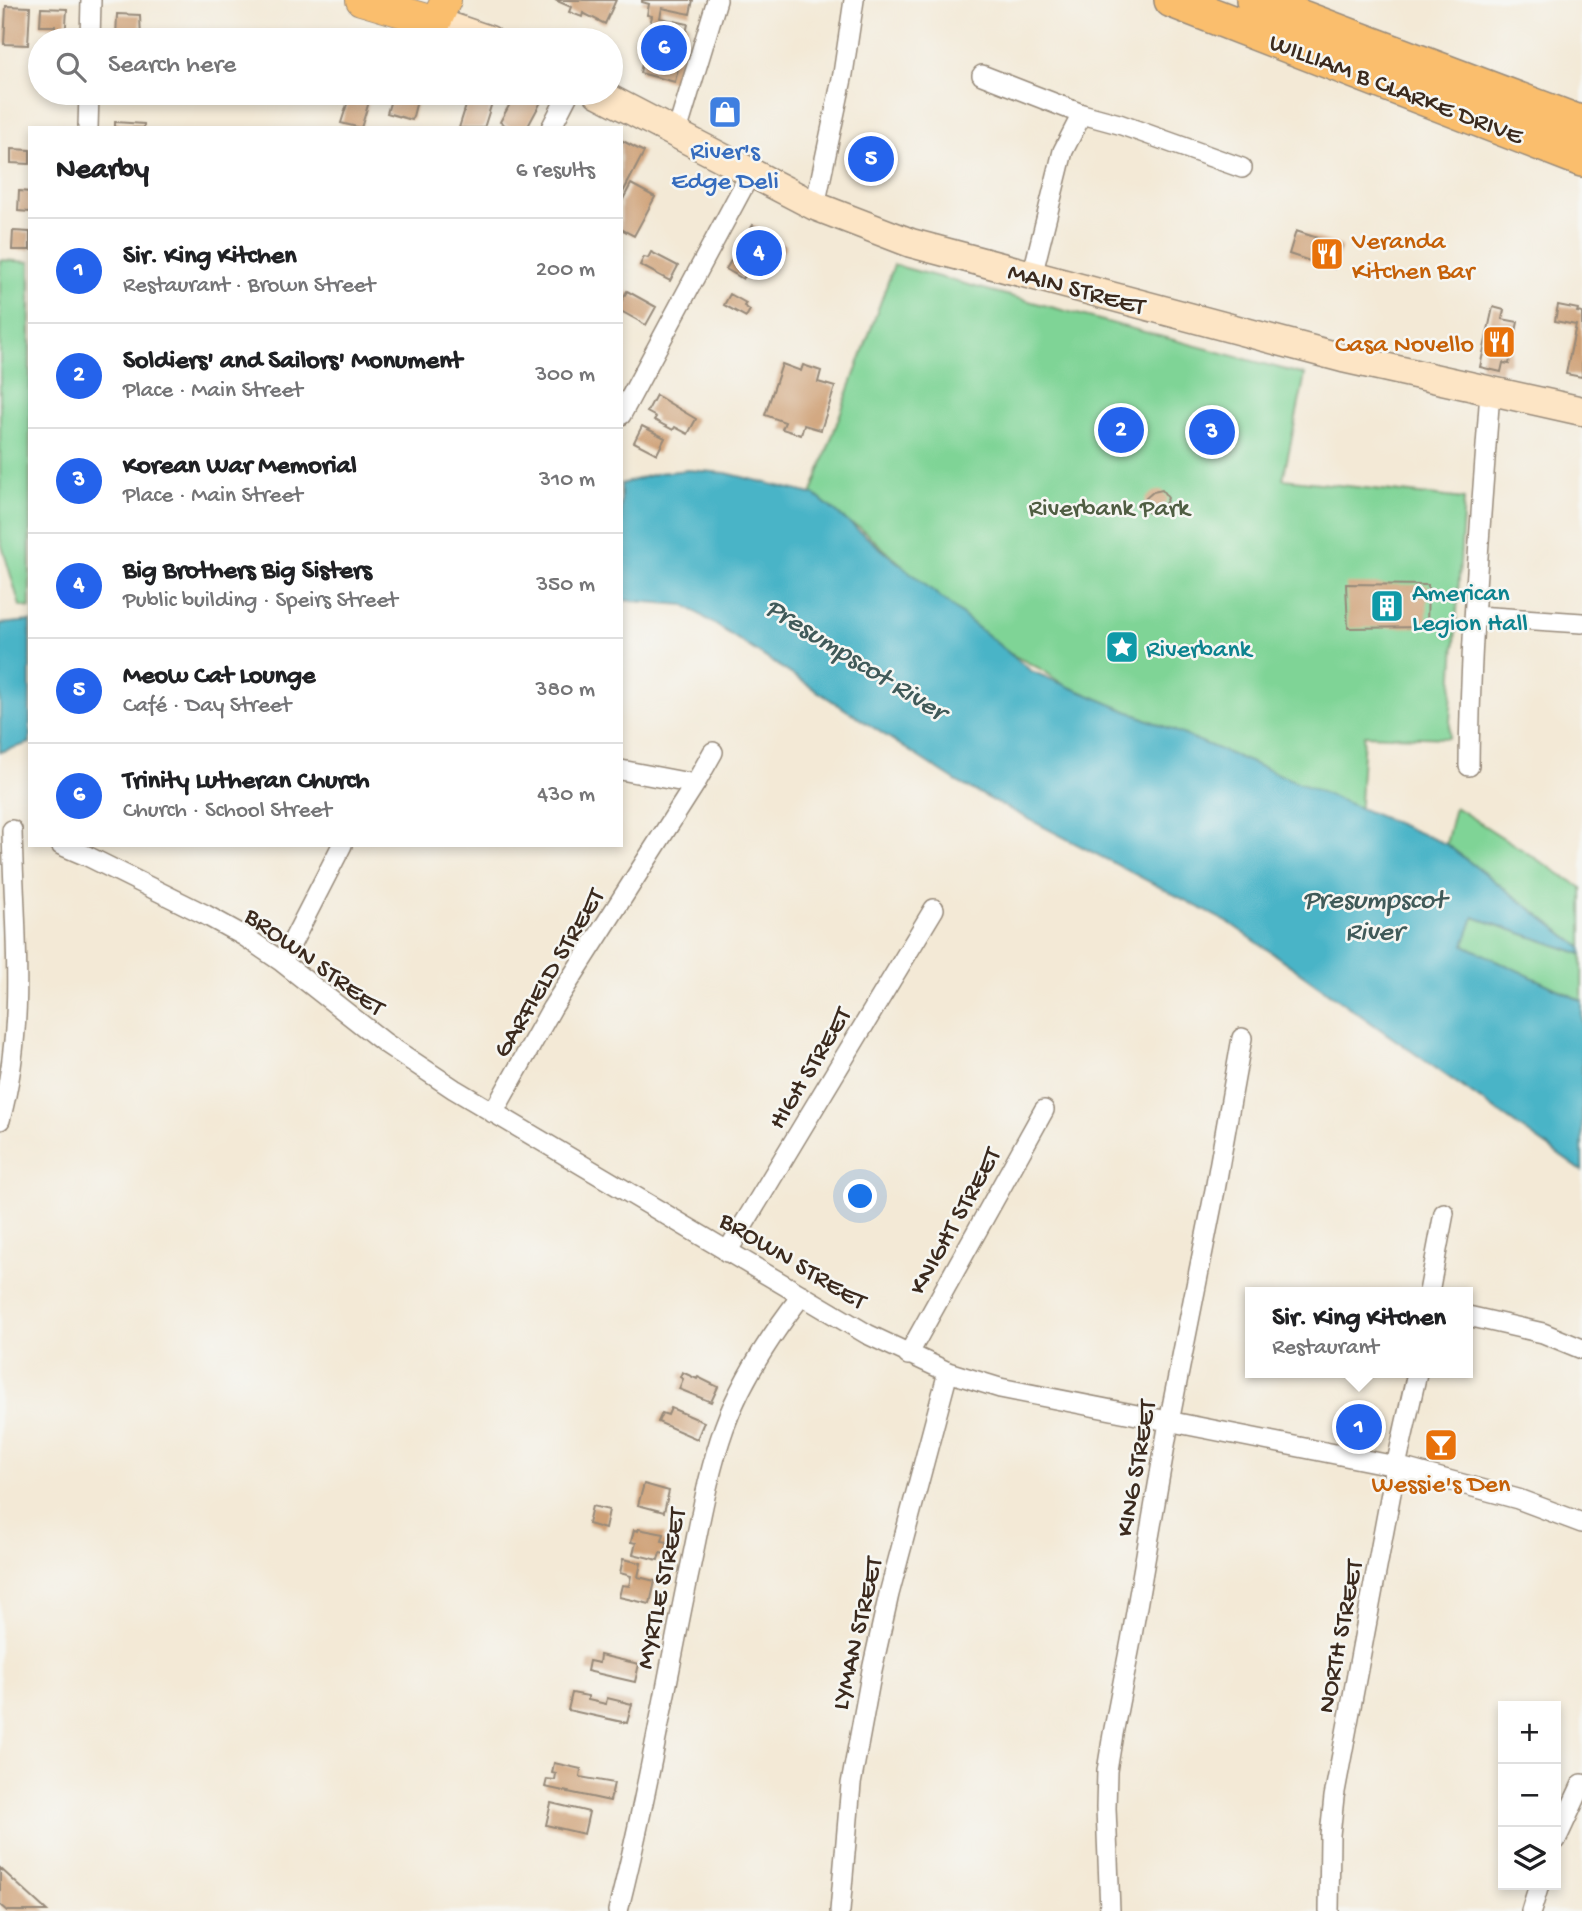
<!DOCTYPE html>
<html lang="en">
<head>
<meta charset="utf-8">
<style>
  body { margin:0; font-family:"Gochi Hand",sans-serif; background:#f2f2f2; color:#202124 }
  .controls { position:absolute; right:21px; bottom:21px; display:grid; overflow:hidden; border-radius:0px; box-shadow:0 4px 10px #0003 }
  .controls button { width:63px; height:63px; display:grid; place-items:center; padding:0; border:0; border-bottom:2px solid #e0e0e0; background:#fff; color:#202124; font:35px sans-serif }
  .you { position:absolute; left:861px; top:1197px; width:24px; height:24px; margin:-18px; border:5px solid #fff; border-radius:50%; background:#1a73e8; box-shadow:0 0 0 10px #1a73e833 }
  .badge { display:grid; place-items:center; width:46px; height:46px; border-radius:50%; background:#2563eb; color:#fff; font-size:23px; font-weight:700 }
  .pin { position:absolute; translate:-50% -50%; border:4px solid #fff; box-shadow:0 2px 7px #0006 }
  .popup { position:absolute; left:1245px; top:1287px; width:228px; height:91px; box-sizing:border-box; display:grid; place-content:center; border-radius:0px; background:#fff; filter:drop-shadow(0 2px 5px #0005); font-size:23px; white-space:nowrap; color:#757577 }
  .popup b { font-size:26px; color:#202124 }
  .popup::after { content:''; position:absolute; left:50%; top:100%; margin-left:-14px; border:14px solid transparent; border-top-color:#fff }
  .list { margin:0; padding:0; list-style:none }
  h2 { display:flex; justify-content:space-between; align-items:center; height:91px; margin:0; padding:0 28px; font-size:30px }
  h2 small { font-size:23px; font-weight:400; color:#757577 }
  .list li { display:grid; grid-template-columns:46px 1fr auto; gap:21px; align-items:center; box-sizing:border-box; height:105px; padding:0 28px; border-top:2px solid #e0e0e0 }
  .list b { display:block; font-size:26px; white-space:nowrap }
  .list p { margin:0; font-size:23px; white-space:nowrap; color:#757577 }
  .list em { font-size:23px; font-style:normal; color:#757577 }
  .icon { flex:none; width:38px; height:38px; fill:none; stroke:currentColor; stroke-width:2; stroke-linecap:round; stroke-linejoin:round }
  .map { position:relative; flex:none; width:1582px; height:1911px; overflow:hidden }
  .search { position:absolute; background:#fff; box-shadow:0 4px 10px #0003; left:28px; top:28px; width:595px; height:77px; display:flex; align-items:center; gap:18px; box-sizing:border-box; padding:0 24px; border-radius:38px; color:#757577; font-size:26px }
  .panel { position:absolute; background:#fff; box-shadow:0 4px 10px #0003; left:28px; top:126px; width:595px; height:721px; border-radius:0px }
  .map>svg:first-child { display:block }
</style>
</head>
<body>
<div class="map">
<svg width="1582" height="1911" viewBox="0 0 1582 1911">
  <rect width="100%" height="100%" fill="#f6f6f2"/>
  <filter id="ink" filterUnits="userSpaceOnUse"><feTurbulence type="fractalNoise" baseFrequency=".0143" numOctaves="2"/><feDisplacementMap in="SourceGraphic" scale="14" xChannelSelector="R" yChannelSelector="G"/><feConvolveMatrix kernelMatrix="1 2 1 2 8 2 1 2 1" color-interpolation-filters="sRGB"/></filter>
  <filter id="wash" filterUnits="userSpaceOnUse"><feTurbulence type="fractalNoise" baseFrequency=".00686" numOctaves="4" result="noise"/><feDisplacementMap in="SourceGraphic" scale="28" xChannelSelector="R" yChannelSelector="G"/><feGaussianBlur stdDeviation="1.57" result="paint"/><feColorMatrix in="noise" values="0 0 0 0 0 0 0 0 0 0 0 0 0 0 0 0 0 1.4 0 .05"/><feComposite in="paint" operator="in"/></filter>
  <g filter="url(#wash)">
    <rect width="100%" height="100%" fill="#f3e9d6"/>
    <path fill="#7fd496" stroke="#5d7f5a" stroke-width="2" d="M 0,260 L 30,262 L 30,608 L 20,606 L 0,539 Z
      M 894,265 L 1305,375 L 1283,479 L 1464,499 L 1449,738 L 1364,735 L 1359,820 L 1078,695 L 1041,669 L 1000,649 L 944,612 L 902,565 L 859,527 L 806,509 Z
      M 1455,807 L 1582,888 L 1582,948 L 1446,844 Z
      M 1474,917 L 1582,954 L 1582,1001 L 1463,946 Z"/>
    <path fill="#49b4c7" stroke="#426f72" stroke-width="2" d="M 688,470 L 726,473 L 815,495 L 1031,671 L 1446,844 L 1582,948 L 1582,954 L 1474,917 L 1464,945 L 1582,1001 L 1582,1171 L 1231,924 L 957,782 L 685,605 L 621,600 L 621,484 L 658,473 Z
      M 30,621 L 30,743 L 0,752 L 0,624 Z"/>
    <g id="blocks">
      <path fill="#cfa177" d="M 555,0 L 616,0 L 605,24 L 583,13 L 582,17 L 569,12 L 571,7 Z
        M 642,0 L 693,0 L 690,14 L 662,8 L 660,18 L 688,24 L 675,82 L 640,73 L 652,16 L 647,15 L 649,4 L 642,2 Z
        M 6,6 L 30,7 L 28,45 L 4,44 Z
        M 41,8 L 67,9 L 65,40 L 54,40 L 55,26 L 40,26 Z
        M 117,14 L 140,15 L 141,40 L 116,40 Z
        M 339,93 L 362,93 L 371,95 L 361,128 L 341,123 L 349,98 L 338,95 Z
        M 393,93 L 419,93 L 412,120 L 387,113 Z
        M 470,93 L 495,93 L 484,128 L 459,128 Z
        M 516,93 L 525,93 L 541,102 L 527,128 L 510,128 L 500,122 Z
        M 115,122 L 144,124 L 144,128 L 115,128 Z
        M 621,140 L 644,152 L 621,196 Z
        M 11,149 L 30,150 L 30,164 L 11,163 Z
        M 631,184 L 655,197 L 634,236 L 621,229 L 621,203 Z
        M 19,191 L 30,192 L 30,212 L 18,211 Z
        M 753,225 L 786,246 L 774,266 L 764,260 L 758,270 L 751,266 L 743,279 L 726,269 Z
        M 13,231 L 30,232 L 30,250 L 12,250 Z
        M 1296,231 L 1342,246 L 1334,269 L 1289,254 Z
        M 651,252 L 678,266 L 670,281 L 640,265 L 644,257 L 648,258 Z
        M 627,291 L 656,307 L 646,325 L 621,311 L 621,302 Z
        M 730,294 L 746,303 L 744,306 L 750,310 L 746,317 L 724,305 Z
        M 1558,305 L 1578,309 L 1577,312 L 1582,313 L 1582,377 L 1566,374 L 1576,325 L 1555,321 Z
        M 1493,307 L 1504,310 L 1502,319 L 1518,322 L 1509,364 L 1503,363 L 1501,372 L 1480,367 Z
        M 782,364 L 801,371 L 803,365 L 821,371 L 818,382 L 835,387 L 821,430 L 804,425 L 801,435 L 782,429 L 785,422 L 765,415 Z
        M 656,395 L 696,419 L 688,434 L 675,427 L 673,430 L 654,420 L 656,417 L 647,412 Z
        M 642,426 L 665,438 L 657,454 L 634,442 Z
        M 1162,490 L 1168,498 L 1165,504 L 1157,512 L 1149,513 L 1143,507 L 1146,498 L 1153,492 Z
        M 1346,584 L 1428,585 L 1427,627 L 1348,628 Z
        M 682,1372 L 697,1379 L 698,1377 L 718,1387 L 711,1402 L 679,1389 L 683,1379 L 680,1377 Z
        M 671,1408 L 704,1422 L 697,1439 L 658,1422 L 662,1413 L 668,1415 Z
        M 644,1484 L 669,1491 L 664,1512 L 638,1505 Z
        M 592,1506 L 609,1510 L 605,1529 L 588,1524 Z
        M 638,1529 L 664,1534 L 662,1541 L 668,1542 L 665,1554 L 660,1553 L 658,1560 L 633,1554 L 636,1543 L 631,1542 L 634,1530 L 638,1531 Z
        M 623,1559 L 641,1563 L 638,1577 L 655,1581 L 650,1604 L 619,1597 L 622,1585 L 629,1586 L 631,1576 L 620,1573 Z
        M 600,1655 L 639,1664 L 635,1682 L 587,1671 L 589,1661 L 599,1663 Z
        M 572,1693 L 588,1696 L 588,1700 L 606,1704 L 607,1698 L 632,1704 L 627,1723 L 568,1710 Z
        M 554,1763 L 581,1769 L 580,1777 L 614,1783 L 610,1801 L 545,1787 L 547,1779 L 555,1780 L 556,1774 L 552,1773 Z
        M 551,1803 L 589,1812 L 584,1834 L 546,1825 Z
        M 0,1868 L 47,1911 L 7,1911 L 0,1905 Z"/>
    </g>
  </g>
  <g filter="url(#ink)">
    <use href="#blocks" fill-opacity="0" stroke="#978a7a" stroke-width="2"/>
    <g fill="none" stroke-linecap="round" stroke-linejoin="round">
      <defs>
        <path id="street" d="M 90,40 L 91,0
          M 982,75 L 1082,114 L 1119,124 L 1242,168
          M 88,128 L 89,93
          M 551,128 L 569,93
          M 676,135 L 717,0
          M 815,206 L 843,74 L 854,0
          M 1032,276 L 1063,151 L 1082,114
          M 621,415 L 750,174
          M 1476,616 L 1582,623
          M 1469,766 C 1470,641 1481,517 1490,392
          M 621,770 L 695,784
          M 61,845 L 87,856 L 204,914 L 244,936 L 282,962 L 385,1043 L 454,1089 L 867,1334 L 948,1372 L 1000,1388 L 1396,1466 L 1518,1499 L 1582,1523
          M 282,962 L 342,845
          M 493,1113 L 552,1008 L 695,784 L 713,752
          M 0,1120 C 27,1021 14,930 12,830
          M 727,1252 L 934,909
          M 1429,1292 L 1444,1213
          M 1468,1316 L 1543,1333 L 1582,1349
          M 908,1355 L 1044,1110
          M 1556,1840 L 1582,1784
          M 618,1911 C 646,1801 665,1689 688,1578 C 699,1528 707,1476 724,1428 C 741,1380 771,1335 802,1295
          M 840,1911 L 851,1784 L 872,1670 L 889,1594 L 948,1372
          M 1110,1911 L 1106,1808 L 1107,1771 L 1113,1734 L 1131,1641 L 1169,1422 L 1215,1190 L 1242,1038
          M 1329,1911 L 1330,1835 L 1334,1797 L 1396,1466 L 1417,1373
          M 1531,1911 L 1539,1885"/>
        <path id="secondary" d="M 436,22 L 489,40
          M 598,93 L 815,206 L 911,243 L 1343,358 L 1582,411"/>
        <path id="primary" d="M 361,0 L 436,22 L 446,0"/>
        <path id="highway" d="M 1172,0 L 1582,159
          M 1254,0 L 1582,124"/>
      </defs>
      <use href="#street" stroke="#978a7a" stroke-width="22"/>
      <use href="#secondary" stroke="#978a7a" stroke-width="31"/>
      <use href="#primary" stroke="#978a7a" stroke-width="32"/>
      <use href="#highway" stroke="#978a7a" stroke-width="38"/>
      <use href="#street" stroke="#fff" stroke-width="19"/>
      <use href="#secondary" stroke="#fde5c5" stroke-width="28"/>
      <use href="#primary" stroke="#fabe6d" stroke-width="30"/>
      <use href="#highway" stroke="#fabe6d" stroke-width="35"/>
    </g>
  </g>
  <defs>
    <symbol id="shop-square" viewBox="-11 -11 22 22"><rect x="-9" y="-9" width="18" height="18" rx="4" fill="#3f7fe0" stroke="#f6f6f2"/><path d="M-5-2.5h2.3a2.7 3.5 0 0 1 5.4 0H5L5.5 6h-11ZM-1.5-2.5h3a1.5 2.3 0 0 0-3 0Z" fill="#fff"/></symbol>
    <symbol id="restaurant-square" viewBox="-11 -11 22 22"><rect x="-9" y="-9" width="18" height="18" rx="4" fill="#e8710a" stroke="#f6f6f2"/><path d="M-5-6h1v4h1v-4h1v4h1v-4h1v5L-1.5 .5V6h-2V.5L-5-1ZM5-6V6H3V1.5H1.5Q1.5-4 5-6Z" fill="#fff"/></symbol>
    <symbol id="building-square" viewBox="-11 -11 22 22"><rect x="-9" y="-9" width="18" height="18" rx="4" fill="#0f9aa8" stroke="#f6f6f2"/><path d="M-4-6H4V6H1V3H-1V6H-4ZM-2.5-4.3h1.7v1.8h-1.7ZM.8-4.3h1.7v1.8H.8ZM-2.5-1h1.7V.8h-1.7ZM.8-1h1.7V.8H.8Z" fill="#fff"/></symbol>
    <symbol id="sight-square" viewBox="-11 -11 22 22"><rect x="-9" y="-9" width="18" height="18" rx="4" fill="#0f9aa8" stroke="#f6f6f2"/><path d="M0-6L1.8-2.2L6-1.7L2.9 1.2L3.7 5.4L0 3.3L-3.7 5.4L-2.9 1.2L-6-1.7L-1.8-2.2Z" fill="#fff"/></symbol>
    <symbol id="bar-square" viewBox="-11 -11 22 22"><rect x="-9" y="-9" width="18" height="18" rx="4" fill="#e8710a" stroke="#f6f6f2"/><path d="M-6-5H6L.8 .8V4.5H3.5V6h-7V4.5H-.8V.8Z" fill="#fff"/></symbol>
  </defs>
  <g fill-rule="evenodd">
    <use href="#shop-square" x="706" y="93" width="38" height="38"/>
    <use href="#restaurant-square" x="1308" y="235" width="38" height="38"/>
    <use href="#restaurant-square" x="1480" y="323" width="38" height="38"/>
    <use href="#building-square" x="1368" y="587" width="38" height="38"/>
    <use href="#sight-square" x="1103" y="628" width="38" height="38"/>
    <use href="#bar-square" x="1422" y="1426" width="38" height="38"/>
  </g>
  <g text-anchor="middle" stroke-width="5" stroke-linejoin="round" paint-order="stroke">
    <g font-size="26" fill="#3b2a1e" stroke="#f6f6f2">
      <text transform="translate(1397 87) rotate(21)" y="9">WILLIAM B CLARKE DRIVE</text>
      <text transform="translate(1077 287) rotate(15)" y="9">MAIN STREET</text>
      <text transform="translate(316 960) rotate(36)" y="9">BROWN STREET</text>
      <text transform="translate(547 972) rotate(-59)" y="9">GARFIELD STREET</text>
      <text transform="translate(808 1067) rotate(-59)" y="9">HIGH STREET</text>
      <text transform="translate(953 1220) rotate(-61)" y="9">KNIGHT STREET</text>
      <text transform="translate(794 1259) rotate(31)" y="9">BROWN STREET</text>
      <text transform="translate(1134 1468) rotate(-80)" y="9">KING STREET</text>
      <text transform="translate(659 1588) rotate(-78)" y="9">MYRTLE STREET</text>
      <text transform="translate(855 1633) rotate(-77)" y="9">LYMAN STREET</text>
      <text transform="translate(1338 1636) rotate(-79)" y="9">NORTH STREET</text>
    </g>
    <g font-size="26" fill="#366cbe" stroke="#f6f6f2">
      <text x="725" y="158">River's<tspan x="725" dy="30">Edge Deli</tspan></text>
    </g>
    <g font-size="26" fill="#c56008" stroke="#f6f6f2" text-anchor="start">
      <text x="1352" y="248">Veranda<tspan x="1352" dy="30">Kitchen Bar</tspan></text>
      <text x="1474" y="351" text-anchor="end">Casa Novello</text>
      <text x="1441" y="1491" text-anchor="middle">Wessie's Den</text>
    </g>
    <g font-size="26" fill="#4f5d42" stroke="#f6f6f2">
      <text x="1109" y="515">Riverbank Park</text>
    </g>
    <g font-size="26" fill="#0d838f" stroke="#f6f6f2" text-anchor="start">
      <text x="1412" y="600">American<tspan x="1412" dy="30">Legion Hall</tspan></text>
      <text x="1146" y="656">Riverbank</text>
    </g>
    <g font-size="28" font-style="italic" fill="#405a59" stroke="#f6f6f2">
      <text transform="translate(857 657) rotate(32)" y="10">Presumpscot River</text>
      <text x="1374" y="907">Presumpscot<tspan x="1374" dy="32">River</tspan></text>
    </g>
  </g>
</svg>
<div class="controls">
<button>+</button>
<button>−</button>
<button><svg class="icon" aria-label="layers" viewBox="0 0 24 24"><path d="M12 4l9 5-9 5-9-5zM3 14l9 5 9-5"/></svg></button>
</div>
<div class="you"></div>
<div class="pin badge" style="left:1359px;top:1427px">1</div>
<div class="popup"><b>Sir. King Kitchen</b>Restaurant</div>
<div class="pin badge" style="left:1121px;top:430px">2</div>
<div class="pin badge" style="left:1212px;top:432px">3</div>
<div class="pin badge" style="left:759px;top:253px">4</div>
<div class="pin badge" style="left:871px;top:159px">5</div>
<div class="pin badge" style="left:664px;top:48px">6</div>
<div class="search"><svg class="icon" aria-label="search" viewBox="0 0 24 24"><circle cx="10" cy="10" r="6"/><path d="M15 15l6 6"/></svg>Search here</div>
<section class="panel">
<h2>Nearby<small>6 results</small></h2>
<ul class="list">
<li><span class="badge">1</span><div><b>Sir. King Kitchen</b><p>Restaurant · Brown Street</p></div><em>200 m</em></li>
<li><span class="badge">2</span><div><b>Soldiers' and Sailors' Monument</b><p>Place · Main Street</p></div><em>300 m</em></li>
<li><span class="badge">3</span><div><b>Korean War Memorial</b><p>Place · Main Street</p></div><em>310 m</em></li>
<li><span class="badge">4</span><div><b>Big Brothers Big Sisters</b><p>Public building · Speirs Street</p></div><em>350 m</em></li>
<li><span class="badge">5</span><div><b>Meow Cat Lounge</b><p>Café · Day Street</p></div><em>380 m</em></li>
<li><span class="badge">6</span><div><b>Trinity Lutheran Church</b><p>Church · School Street</p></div><em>430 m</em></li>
</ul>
</section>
</div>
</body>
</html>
